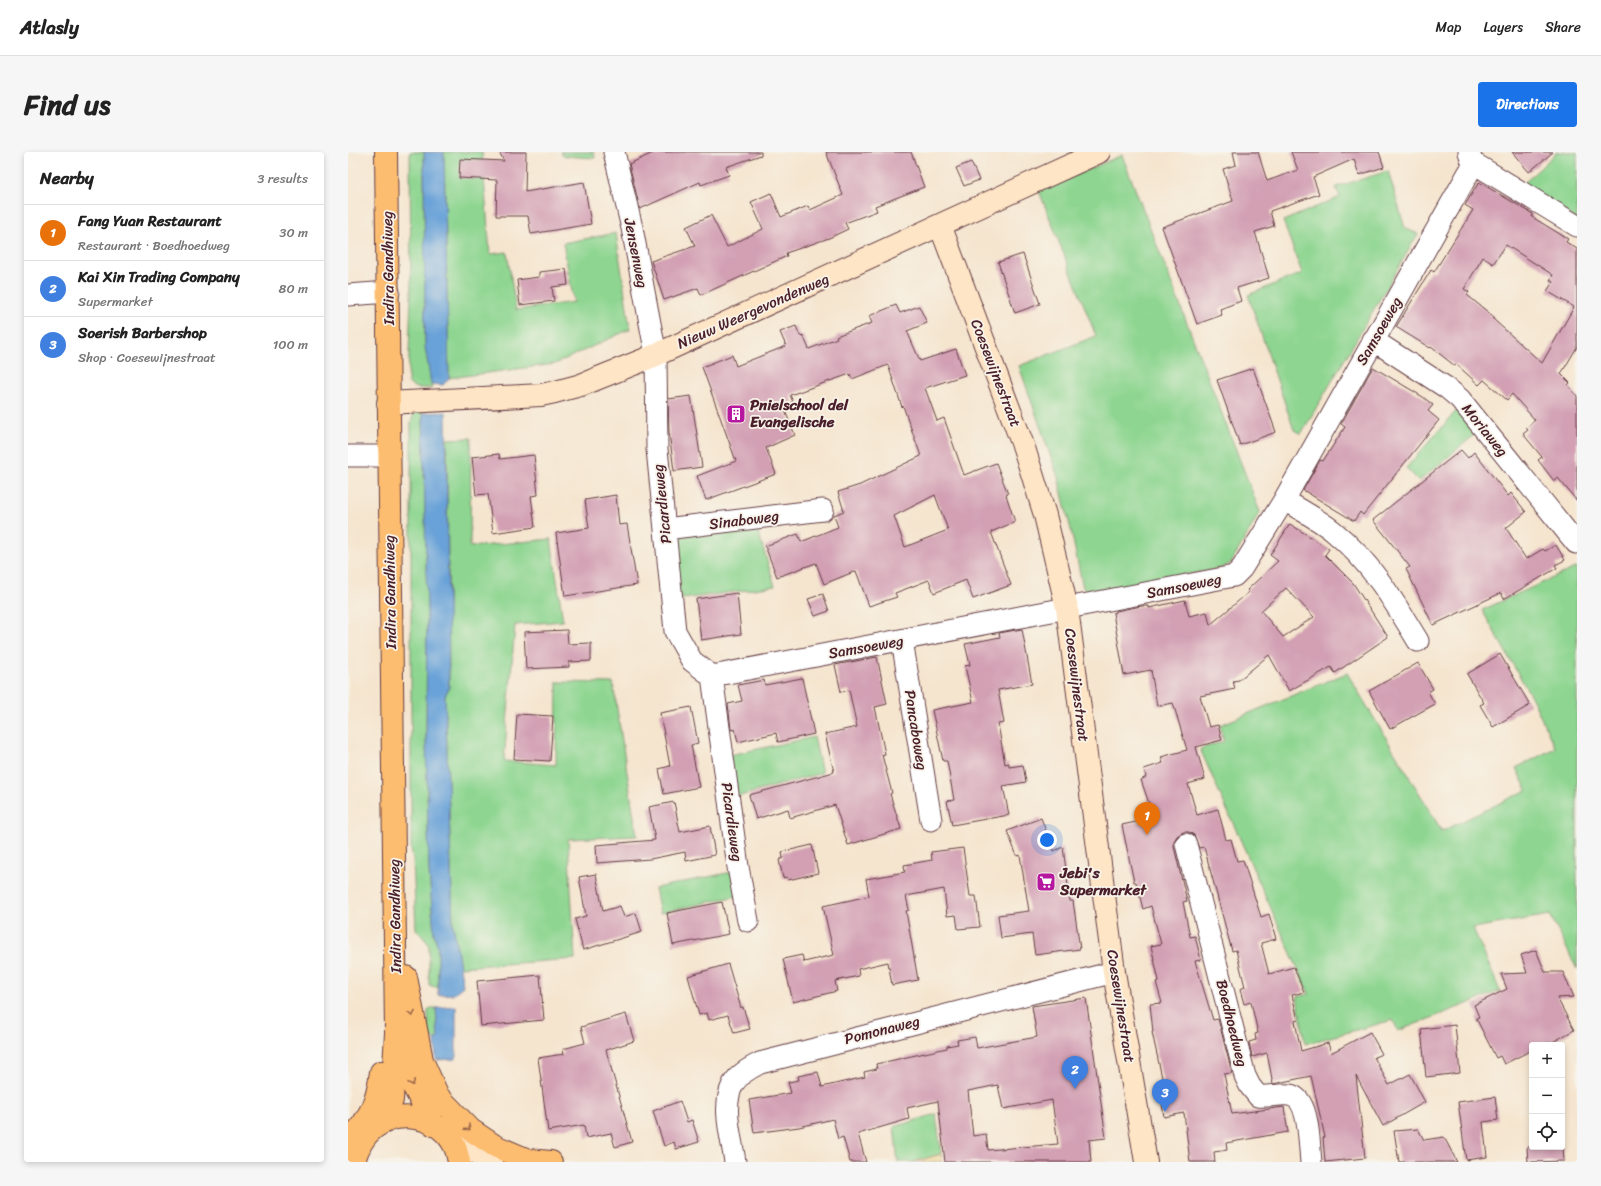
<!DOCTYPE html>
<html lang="en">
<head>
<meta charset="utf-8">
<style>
  body { margin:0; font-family:Sriracha,sans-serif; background:#f6f6f6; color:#222 }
  .controls { position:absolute; right:12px; bottom:12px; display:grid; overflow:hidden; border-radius:4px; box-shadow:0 2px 6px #0003 }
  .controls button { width:36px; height:36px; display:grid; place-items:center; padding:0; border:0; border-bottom:1px solid #e0e0e0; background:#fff; color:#222; font:20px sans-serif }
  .you { position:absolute; left:699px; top:688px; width:14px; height:14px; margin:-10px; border:3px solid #fff; border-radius:50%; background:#1a73e8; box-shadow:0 0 0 6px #1a73e833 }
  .badge { display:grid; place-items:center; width:26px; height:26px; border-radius:50%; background:#1a73e8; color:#fff; font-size:13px; font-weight:700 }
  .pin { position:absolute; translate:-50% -33px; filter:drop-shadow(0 1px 2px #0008) }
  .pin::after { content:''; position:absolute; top:21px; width:14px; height:12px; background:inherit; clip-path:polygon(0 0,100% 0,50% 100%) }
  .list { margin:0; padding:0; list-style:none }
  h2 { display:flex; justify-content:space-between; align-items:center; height:52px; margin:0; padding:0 16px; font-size:17px }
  h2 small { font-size:13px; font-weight:400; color:#767676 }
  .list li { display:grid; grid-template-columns:26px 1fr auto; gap:12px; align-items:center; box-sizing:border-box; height:56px; padding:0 16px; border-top:1px solid #e0e0e0 }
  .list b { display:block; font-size:15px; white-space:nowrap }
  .list p { margin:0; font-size:13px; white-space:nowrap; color:#767676 }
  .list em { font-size:13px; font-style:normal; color:#767676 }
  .icon { flex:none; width:22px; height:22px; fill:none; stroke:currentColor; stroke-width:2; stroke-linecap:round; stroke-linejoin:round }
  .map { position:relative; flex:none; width:1229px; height:1010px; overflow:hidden; border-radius:4px }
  header { display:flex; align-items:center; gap:24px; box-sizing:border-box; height:56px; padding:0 20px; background:#fff; border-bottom:1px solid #e0e0e0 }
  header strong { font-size:19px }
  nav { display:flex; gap:22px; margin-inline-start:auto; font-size:14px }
  .intro { display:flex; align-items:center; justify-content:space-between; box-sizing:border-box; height:96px; padding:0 24px }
  h1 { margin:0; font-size:28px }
  .button { padding:10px 18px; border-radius:4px; background:#1a73e8; color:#fff; font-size:14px; font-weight:700 }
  main { display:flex; gap:24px; padding:0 24px }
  aside { flex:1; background:#fff; border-radius:4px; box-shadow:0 2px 6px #0003 }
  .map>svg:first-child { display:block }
</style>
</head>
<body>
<header>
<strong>Atlasly</strong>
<nav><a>Map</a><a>Layers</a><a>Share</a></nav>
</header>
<div class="intro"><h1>Find us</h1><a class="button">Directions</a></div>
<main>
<aside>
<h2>Nearby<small>3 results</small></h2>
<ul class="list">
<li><span class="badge" style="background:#e8710a">1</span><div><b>Fang Yuan Restaurant</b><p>Restaurant · Boedhoedweg</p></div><em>30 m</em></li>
<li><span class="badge" style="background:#3f7fe0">2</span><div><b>Kai Xin Trading Company</b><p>Supermarket</p></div><em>80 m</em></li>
<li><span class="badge" style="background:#3f7fe0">3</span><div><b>Soerish Barbershop</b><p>Shop · Coesewijnestraat</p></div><em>100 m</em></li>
</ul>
</aside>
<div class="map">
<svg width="1229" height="1010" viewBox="0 0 1229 1010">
  <rect width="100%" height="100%" fill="#f7f3e8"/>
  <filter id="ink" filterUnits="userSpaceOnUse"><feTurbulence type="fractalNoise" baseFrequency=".025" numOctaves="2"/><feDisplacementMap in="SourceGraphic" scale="8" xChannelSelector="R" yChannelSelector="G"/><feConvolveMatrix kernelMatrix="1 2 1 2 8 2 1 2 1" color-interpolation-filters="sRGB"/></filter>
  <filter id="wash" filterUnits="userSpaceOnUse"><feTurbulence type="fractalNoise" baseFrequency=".012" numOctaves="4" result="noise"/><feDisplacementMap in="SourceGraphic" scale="16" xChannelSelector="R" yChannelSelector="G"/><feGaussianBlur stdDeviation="0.9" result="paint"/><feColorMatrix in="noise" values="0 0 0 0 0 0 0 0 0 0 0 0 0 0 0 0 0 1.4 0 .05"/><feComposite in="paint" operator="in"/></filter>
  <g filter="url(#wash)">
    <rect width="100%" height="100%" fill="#f5e5cf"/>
    <path fill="#8dd590" stroke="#6c7a5e" d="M 62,0 L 76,0 L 77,194 L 84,236 C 74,236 65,238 60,230 L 63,143 Z
      M 96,0 L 134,0 L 142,102 L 159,100 L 168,158 L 226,150 L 215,91 L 268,81 L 282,177 L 207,212 L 101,226 Z
      M 213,0 L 246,0 L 247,6 L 215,4 Z
      M 1209,0 L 1229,0 L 1229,68 L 1174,33 Z
      M 774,3 L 912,360 L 883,411 L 874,416 L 741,442 L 735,436 L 723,378 L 710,325 L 671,214 L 748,184 L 691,39 Z
      M 1040,19 L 1057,76 L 1070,82 L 953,282 L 946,278 L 900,143 L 954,121 L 935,69 L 992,45 L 988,35 Z
      M 1109,258 L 1131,279 L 1071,329 L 1058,316 Z
      M 67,259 L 75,261 L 79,460 L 78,585 L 81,719 L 86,782 L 90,795 L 90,836 L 81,833 L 81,795 L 80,791 L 68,777 L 65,707 L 63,697 L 63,270 Z
      M 123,286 L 122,395 L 203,387 L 215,469 L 167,473 L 156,609 L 208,613 L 209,530 L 265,531 L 289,684 L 220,687 L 227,807 L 112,815 L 105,772 L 97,544 L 101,535 L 99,287 Z
      M 408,373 L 427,434 L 320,449 L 315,387 Z
      M 1229,415 L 1229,817 L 1202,763 L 1125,776 L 1152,839 L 1050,879 L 1045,868 L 957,892 L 949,845 L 961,842 L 852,597 L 876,589 L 872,573 L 999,521 L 1094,679 L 1179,638 L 1168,616 L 1207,596 L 1185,548 L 1134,458 Z
      M 466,585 L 474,621 L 381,647 L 372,605 Z
      M 384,720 L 389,744 L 312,761 L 307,736 Z
      M 83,856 L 88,856 L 90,887 L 80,886 L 80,858 Z
      M 588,962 L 593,1002 L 566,1010 L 550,1010 L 546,975 Z"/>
    <path fill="#eeda9e" stroke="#9c7c64" d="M 593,1002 L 594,1010 L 566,1010 Z"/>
    <path fill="#69a2d8" stroke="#5a6082" d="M 76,0 L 96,0 L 101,226 L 95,233 L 83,232 L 77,194 Z
      M 98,260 L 101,535 L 97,544 L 105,772 L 115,834 L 105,842 L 90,843 L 90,795 L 86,782 L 81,719 L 78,585 L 79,460 L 75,261 Z
      M 108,854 L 108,907 L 88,908 L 87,887 L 90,887 L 88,856 Z"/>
    <g id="blocks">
      <path fill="#d29fb3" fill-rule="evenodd" d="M 151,0 L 178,0 L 177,40 L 236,30 L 243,72 L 183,82 L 180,64 L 148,64 L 149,28 L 111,26 L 112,7 L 156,9 Z
        M 307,0 L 413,0 L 413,3 L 378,15 L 381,23 L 353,33 L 352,30 L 292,57 L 281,12 Z
        M 478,0 L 563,0 L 576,35 L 527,54 L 529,59 L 497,71 L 500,77 L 481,86 L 438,101 L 439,104 L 353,143 L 350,136 L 316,148 L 303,109 L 347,94 L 338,75 L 363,63 L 379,95 L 415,77 L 403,50 L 423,41 L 433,65 L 460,54 L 462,58 L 495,43 Z
        M 885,0 L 910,0 L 919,29 L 950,18 L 943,0 L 1031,0 L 1036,15 L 1011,23 L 1006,7 L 965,25 L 971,42 L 922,59 L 926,74 L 907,80 L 921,126 L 889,136 L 893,149 L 872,157 L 874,163 L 849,172 L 814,75 L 885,49 L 875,17 L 888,13 Z
        M 1164,0 L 1205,0 L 1181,20 Z
        M 623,10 L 631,28 L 616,34 L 608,16 Z
        M 1131,30 L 1185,62 L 1184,65 L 1220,87 L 1218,90 L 1229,97 L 1229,195 L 1213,222 L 1222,231 L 1220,233 L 1229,244 L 1229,349 L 1210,326 L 1206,329 L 1190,308 L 1194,305 L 1175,282 L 1180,278 L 1178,276 L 1187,268 L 1164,242 L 1159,248 L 1136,228 L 1131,233 L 1108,212 L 1107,214 L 1083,195 L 1082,196 L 1048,175 L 1083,118 L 1086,120 L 1125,58 L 1117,53 ZM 1158,93 L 1205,123 L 1202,128 L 1205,130 L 1199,139 L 1226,155 L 1194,211 L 1145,167 L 1146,165 L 1119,143 L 1121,140 L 1116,137 L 1135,105 L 1145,112 Z
        M 675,102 L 692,152 L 667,161 L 650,110 Z
        M 218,117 L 220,133 L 204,135 L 206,149 L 172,153 L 169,128 L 191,125 L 191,120 Z
        M 548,153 L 552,161 L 571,154 L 579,171 L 559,179 L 572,209 L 608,197 L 617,223 L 577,236 L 589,269 L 596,266 L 616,323 L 648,311 L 660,342 L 658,343 L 667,370 L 643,380 L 663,433 L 625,447 L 618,428 L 586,441 L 581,428 L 547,441 L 549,445 L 521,454 L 508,419 L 476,432 L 468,411 L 429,425 L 417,394 L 450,382 L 453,390 L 490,375 L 486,363 L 496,359 L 490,340 L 512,333 L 573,304 L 555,254 L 554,255 L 540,213 L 504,227 L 502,222 L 442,243 L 445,250 L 435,254 L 447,283 L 418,296 L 428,322 L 358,348 L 349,324 L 388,309 L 354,215 L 384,203 L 388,214 L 438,194 L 432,180 L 448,174 L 452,184 L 455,183 L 461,197 L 489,186 L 488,184 L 524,171 L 521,164 ZM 587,343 L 600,378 L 557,395 L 546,364 Z
        M 1025,215 L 1075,245 L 1085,253 L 1080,259 L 1091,268 L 1015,363 L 1012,360 L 1006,369 L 955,338 L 972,308 L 975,309 L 997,275 L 993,272 Z
        M 905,216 L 928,280 L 892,293 L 869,228 Z
        M 343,244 L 354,315 L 326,319 L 321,280 L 320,247 Z
        M 1113,298 L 1120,306 L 1126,300 L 1160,344 L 1163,341 L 1178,360 L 1158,376 L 1178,407 L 1195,397 L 1197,399 L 1208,393 L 1217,408 L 1207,413 L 1209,416 L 1156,447 L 1153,441 L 1085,473 L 1058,417 L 1062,415 L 1025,368 Z
        M 151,302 L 152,307 L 186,303 L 190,343 L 183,344 L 187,375 L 145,381 L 140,342 L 128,343 L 124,305 Z
        M 268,343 L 271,373 L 279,372 L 289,433 L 217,444 L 208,381 L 241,376 L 237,348 Z
        M 942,372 L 981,397 L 977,403 L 1005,431 L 1040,485 L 987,521 L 983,515 L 941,539 L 921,503 L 891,528 L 885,529 L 887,537 L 852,544 L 861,575 L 870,573 L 874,588 L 848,595 L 857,627 L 840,632 L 849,663 L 870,657 L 878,688 L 883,687 L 889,709 L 895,708 L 913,765 L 921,762 L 928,787 L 913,791 L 921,822 L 946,815 L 956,840 L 944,843 L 950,868 L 947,869 L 953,899 L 980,891 L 983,901 L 1022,880 L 1034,902 L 1026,905 L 1041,933 L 1062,922 L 1077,950 L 1035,974 L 1008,924 L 1017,1006 L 977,1010 L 975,986 L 977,985 L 963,924 L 925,932 L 919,901 L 904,905 L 901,890 L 908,888 L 907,882 L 910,881 L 903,850 L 896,852 L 892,837 L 897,835 L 888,798 L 884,799 L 856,695 L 851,696 L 846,683 L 841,680 L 835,680 L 829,684 L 826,689 L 826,695 L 839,749 L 835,750 L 842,785 L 847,784 L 853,808 L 847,809 L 865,868 L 870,867 L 884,921 L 876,922 L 884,962 L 936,955 L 940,980 L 878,991 L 879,998 L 866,1000 L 867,1010 L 842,1010 L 836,961 L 816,965 L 813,944 L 818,944 L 804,880 L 805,880 L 802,852 L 814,851 L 808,830 L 811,829 L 803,794 L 813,792 L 804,758 L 803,754 L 795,757 L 788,730 L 786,730 L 774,673 L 806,666 L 793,628 L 798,625 L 796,617 L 815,611 L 813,605 L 839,598 L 825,551 L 809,554 L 803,518 L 776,523 L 765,461 L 768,460 L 768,459 L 793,454 L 801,454 L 801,456 L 837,448 L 841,464 L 859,460 L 862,473 L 901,440 L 899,438 L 930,409 L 922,403 ZM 938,436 L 966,465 L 935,485 L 913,459 Z
        M 389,441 L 393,482 L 353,488 L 348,447 Z
        M 475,442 L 481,459 L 467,464 L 460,447 Z
        M 674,477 L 684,532 L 650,538 L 656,571 L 650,572 L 657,612 L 661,611 L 661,615 L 675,613 L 678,630 L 655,634 L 661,663 L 604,673 L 599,649 L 606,648 L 599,609 L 595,609 L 584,558 L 625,550 L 617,514 L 622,513 L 617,492 L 652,485 L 651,481 Z
        M 219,478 L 220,492 L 243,491 L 243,509 L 221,510 L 221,515 L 178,517 L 176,480 Z
        M 1152,502 L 1182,553 L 1145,575 L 1132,553 L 1136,551 L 1119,522 Z
        M 529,505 L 539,552 L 527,555 L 537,602 L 534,603 L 544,641 L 542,642 L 553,677 L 500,693 L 487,653 L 442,666 L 440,657 L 408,667 L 401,643 L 486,620 L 477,582 L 509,575 L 501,538 L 493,540 L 487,513 Z
        M 1070,511 L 1085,537 L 1080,540 L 1087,552 L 1042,577 L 1021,539 Z
        M 454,526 L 466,582 L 430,590 L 428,581 L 390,590 L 387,577 L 383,578 L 380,552 L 394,549 L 390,533 L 416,528 L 417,533 Z
        M 343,555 L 350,591 L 343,593 L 351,635 L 316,642 L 311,617 L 322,614 L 312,561 Z
        M 169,562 L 205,564 L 202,609 L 166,607 Z
        M 326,650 L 332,680 L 362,674 L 367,703 L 338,709 L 337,700 L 302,707 L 249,711 L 248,693 L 307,688 L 301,655 Z
        M 693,666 L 706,699 L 715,695 L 722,749 L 725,749 L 732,797 L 687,803 L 684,782 L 653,786 L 650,763 L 681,759 L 672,703 L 669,704 L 659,679 Z
        M 464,693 L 470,721 L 440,728 L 439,725 L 435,726 L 431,708 L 435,706 L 434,700 Z
        M 615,696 L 622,744 L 628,744 L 632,775 L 610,777 L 608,763 L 599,764 L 596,737 L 558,744 L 561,758 L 558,759 L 570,828 L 544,833 L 540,810 L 510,817 L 511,824 L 487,829 L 489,839 L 445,850 L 435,807 L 454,803 L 456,810 L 486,803 L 475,754 L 521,744 L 518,727 L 557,720 L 556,713 L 584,708 L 583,700 Z
        M 248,722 L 255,759 L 272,754 L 276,765 L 288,761 L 294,780 L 235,798 L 227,767 L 238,764 L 231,725 Z
        M 374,750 L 381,782 L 325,793 L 319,761 Z
        M 1188,798 L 1197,820 L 1215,820 L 1226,845 L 1209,846 L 1226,878 L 1203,891 L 1184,893 L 1184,898 L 1156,912 L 1152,904 L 1148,906 L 1128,866 L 1131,865 L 1126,853 L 1159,837 L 1153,822 L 1179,821 L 1173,803 Z
        M 380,812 L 393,856 L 395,855 L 402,877 L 386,881 L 380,863 L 361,868 L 359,861 L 351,863 L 340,824 Z
        M 192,823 L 196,868 L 133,874 L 129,829 Z
        M 738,846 L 758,986 L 741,988 L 743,1010 L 597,1010 L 590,949 L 559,956 L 561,967 L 510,982 L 518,1010 L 502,1010 L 495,985 L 490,987 L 485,967 L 451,975 L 406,981 L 401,948 L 443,941 L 440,930 L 451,928 L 450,924 L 470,920 L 474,935 L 517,925 L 516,920 L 529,917 L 528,912 L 599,896 L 599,894 L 610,892 L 609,888 L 627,885 L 629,896 L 689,885 L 684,854 ZM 650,933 L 655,957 L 704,948 L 710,992 L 640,998 L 638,982 L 625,984 L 620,939 Z
        M 278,862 L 286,889 L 258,898 L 284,990 L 267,995 L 263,981 L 238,986 L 236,973 L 200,979 L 190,906 L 216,902 L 215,897 L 237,891 L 233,875 Z
        M 1107,873 L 1112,921 L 1078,925 L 1073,877 Z
        M 1147,945 L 1150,968 L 1135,970 L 1139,1005 L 1118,1008 L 1110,950 Z
        M 332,949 L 339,970 L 344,968 L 351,990 L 328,997 L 326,990 L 316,994 L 305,959 Z
        M 1070,977 L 1076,988 L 1096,985 L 1109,1010 L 1051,1010 L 1046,979 Z
        M 1179,995 L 1215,995 L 1216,1009 L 1180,1010 Z"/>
    </g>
  </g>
  <g filter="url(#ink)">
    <use href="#blocks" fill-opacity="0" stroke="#643d44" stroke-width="1"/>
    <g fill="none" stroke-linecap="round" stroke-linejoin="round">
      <defs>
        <path id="street" d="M 266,0 L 284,76 L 308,203 L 309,297 L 327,479 L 344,509 L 364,524 L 886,424 L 894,416 L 936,348 L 1121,20
          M 1121,0 L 1124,10 L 1229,74
          M 0,143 L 41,140
          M 1025,188 L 1099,236 L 1112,247 L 1228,391
          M 0,304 L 40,304
          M 936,348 C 953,358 970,367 985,379 C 1022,409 1046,449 1070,489
          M 317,377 L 475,358
          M 554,488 L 583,668
          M 364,524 L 390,715 L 400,769
          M 838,692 L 897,924 L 902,934 L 910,944 C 920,945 931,942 941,943 C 962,945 961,993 963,1010
          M 387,1010 C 384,987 373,955 385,932 C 391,922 402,916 412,911 L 766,820"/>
        <path id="secondary" d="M 592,73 L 676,296 L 697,363 L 719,456 L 766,820 L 798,1010
          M 40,251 L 193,243 L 207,240 L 233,233 L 308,203 L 751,0
          M 97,980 L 122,999 L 144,1010"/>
        <path id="primary" d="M 58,825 L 74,908 L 90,944 L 123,978 L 147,994 L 180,1008 L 203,1010
          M 52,895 L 61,926 L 86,973
          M 37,970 L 44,948 L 48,881 L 38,0
          M 0,989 C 22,968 29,949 33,920
          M 6,1010 C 9,997 15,985 26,976 C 52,956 93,965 107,995 C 109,1000 110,1005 111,1010"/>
      </defs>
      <use href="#street" stroke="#643d44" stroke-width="23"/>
      <use href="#secondary" stroke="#643d44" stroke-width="24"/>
      <use href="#primary" stroke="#643d44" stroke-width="24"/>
      <use href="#street" stroke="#fff" stroke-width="21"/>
      <use href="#secondary" stroke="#fee5c5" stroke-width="22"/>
      <use href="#primary" stroke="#fcbd6f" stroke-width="22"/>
    </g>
    <defs><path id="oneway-chevron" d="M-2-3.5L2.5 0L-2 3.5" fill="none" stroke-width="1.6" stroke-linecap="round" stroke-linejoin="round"/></defs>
    <g stroke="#9a664a">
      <use href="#oneway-chevron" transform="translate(64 862) rotate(80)"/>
      <use href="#oneway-chevron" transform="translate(64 931) rotate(66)"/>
      <use href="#oneway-chevron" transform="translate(120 976) rotate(42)"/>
    </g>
  </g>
  <defs>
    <symbol id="building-square" viewBox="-11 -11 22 22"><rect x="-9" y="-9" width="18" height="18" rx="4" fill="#b5179e" stroke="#f7f3e8"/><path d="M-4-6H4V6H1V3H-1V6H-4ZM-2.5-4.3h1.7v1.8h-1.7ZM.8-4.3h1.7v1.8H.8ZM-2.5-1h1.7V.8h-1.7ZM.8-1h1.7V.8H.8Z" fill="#fff"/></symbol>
    <symbol id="supermarket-square" viewBox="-11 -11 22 22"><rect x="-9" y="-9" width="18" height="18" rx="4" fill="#b5179e" stroke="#f7f3e8"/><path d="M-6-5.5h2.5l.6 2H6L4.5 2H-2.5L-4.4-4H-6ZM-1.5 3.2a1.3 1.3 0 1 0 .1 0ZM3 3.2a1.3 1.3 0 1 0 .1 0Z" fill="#fff"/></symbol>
  </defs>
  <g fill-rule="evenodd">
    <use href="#building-square" x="377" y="251" width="22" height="22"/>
    <use href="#supermarket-square" x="687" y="719" width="22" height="22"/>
  </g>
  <g text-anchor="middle" stroke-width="3.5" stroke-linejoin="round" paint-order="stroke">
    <g font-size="15" fill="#4a1f2b" stroke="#f7f3e8">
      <text transform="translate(288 101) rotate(79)" y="5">Jensenweg</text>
      <text transform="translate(40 116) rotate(-91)" y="5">Indira Gandhiweg</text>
      <text transform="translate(405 159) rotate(-24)" y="5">Nieuw Weergevondenweg</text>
      <text transform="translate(1031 179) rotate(-60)" y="5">Samsoeweg</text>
      <text transform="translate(648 221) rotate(69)" y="5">Coesewijnestraat</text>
      <text transform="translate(1137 278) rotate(51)" y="5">Moriaweg</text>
      <text transform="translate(314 352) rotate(-96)" y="5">Picardieweg</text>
      <text transform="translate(396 368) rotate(-7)" y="5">Sinaboweg</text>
      <text transform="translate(836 434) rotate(-11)" y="5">Samsoeweg</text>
      <text transform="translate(42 440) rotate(-91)" y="5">Indira Gandhiweg</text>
      <text transform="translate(518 495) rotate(-10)" y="5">Samsoeweg</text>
      <text transform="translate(729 533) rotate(83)" y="5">Coesewijnestraat</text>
      <text transform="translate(568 578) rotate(81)" y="5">Pancaboweg</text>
      <text transform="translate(384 670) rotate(82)" y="5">Picardieweg</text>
      <text transform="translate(47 764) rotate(-91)" y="5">Indira Gandhiweg</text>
      <text transform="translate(773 854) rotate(81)" y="5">Coesewijnestraat</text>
      <text transform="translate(884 871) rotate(76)" y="5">Boedhoedweg</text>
      <text transform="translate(534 878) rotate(-14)" y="5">Pomonaweg</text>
    </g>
    <g font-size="15" font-weight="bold" fill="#4a1f2b" stroke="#f7f3e8" text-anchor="start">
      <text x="402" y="258">Pnielschool del<tspan x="402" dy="17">Evangelische</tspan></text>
      <text x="712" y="726">Jebi's<tspan x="712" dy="17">Supermarket</tspan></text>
    </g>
  </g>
</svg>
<div class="controls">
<button>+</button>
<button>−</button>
<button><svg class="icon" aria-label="locate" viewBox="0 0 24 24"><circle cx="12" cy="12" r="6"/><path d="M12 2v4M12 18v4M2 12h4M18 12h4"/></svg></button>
</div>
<div class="you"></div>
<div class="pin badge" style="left:799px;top:683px;background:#e8710a">1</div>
<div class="pin badge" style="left:727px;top:937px;background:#3f7fe0">2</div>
<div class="pin badge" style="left:817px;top:960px;background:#3f7fe0">3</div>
</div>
</main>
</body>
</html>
